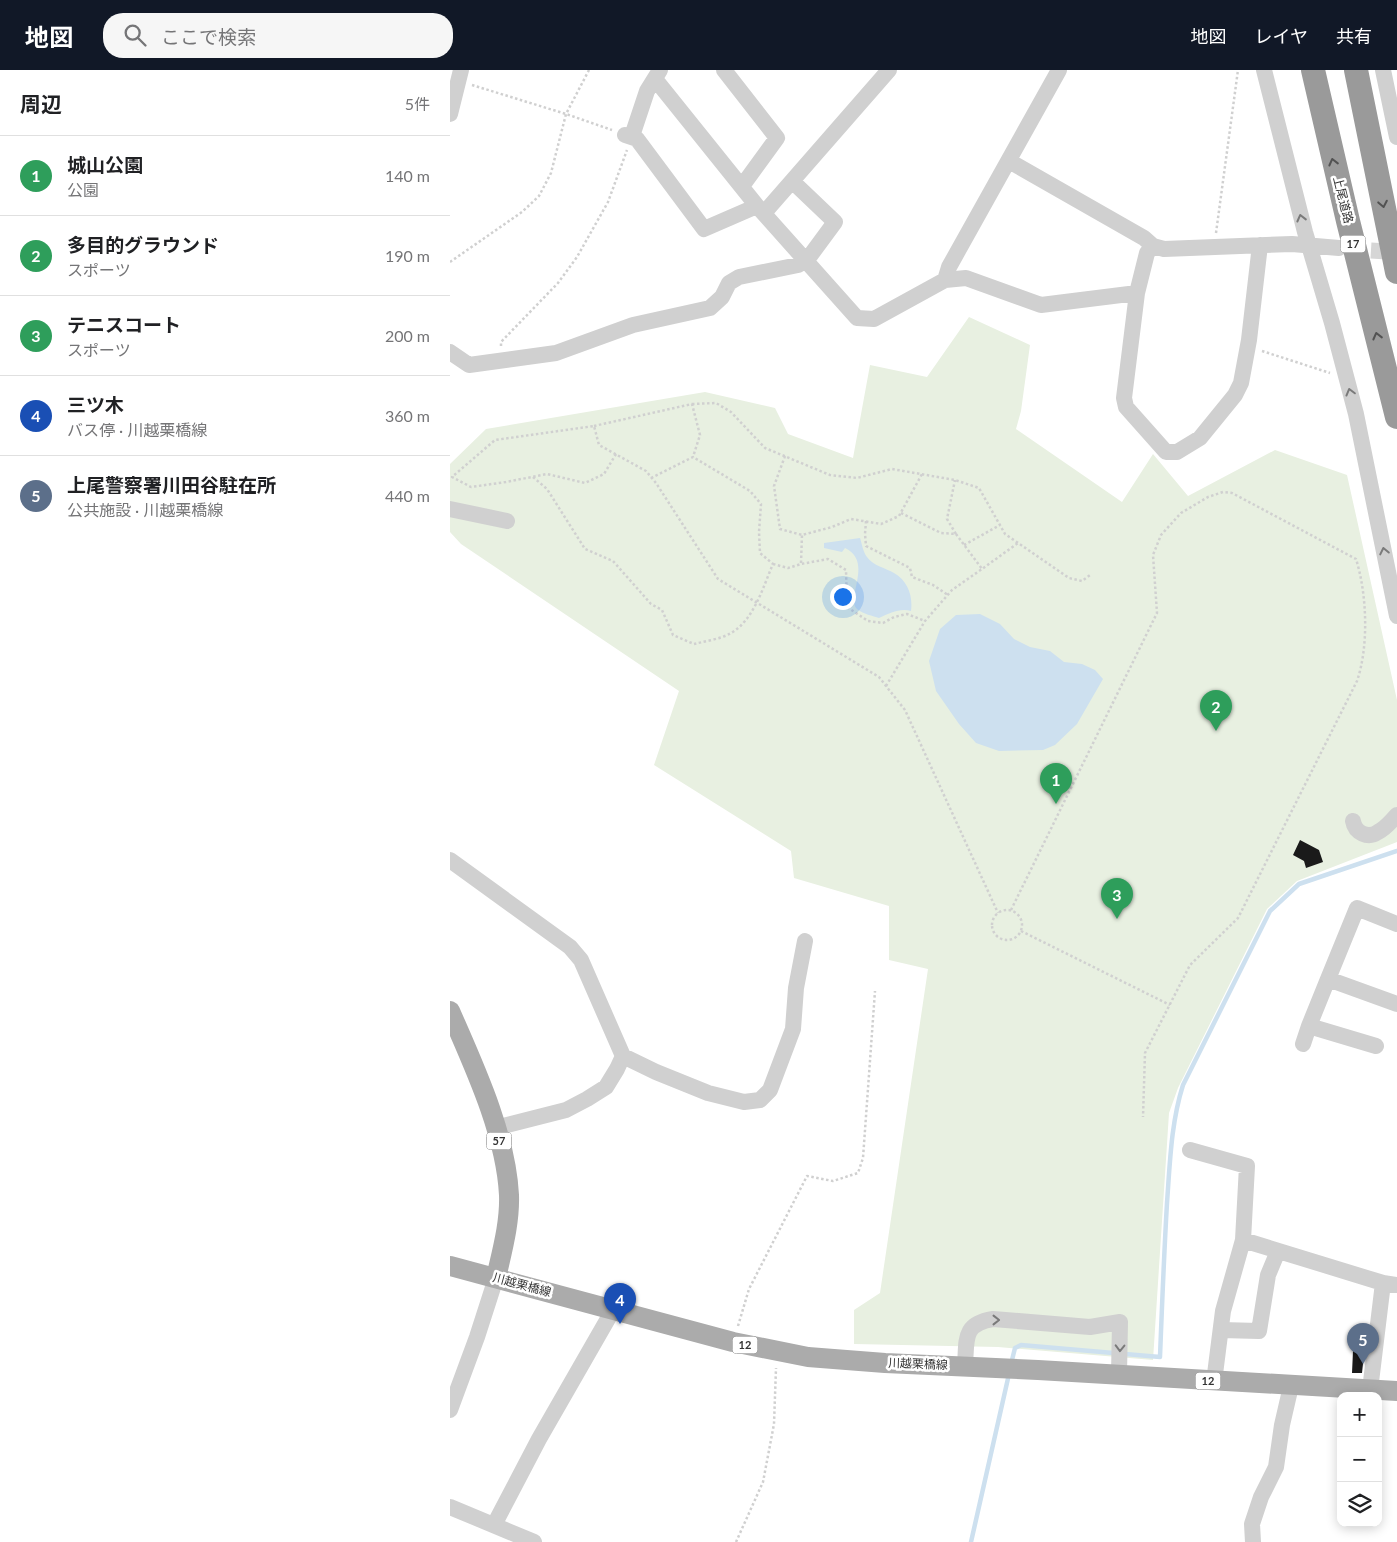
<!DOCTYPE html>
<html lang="ja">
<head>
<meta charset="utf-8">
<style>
  body { margin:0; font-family:Lato,"Noto Sans JP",sans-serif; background:#f6f6f6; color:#202124 }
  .controls { position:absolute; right:15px; bottom:15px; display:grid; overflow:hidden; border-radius:10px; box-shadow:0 2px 12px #0003 }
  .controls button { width:45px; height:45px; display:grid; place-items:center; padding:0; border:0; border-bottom:1px solid #e0e0e0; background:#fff; color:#202124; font:25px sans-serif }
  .you { position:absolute; left:392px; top:526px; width:18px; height:18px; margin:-12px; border:4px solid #fff; border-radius:50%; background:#1a73e8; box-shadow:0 0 0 8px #1a73e833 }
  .badge { display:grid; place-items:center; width:32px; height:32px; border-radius:50%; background:#111827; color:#fff; font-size:16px; font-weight:700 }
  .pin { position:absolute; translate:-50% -41px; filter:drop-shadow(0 1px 2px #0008) }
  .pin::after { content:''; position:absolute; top:26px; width:18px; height:15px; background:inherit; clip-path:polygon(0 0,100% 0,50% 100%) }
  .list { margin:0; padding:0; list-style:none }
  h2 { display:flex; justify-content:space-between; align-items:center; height:65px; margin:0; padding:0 20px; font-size:21px }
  h2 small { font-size:16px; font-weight:400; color:#757577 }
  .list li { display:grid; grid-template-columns:32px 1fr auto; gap:15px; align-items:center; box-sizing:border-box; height:80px; padding:0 20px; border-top:1px solid #e0e0e0 }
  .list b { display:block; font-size:19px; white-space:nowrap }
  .list p { margin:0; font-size:16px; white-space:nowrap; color:#757577 }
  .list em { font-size:16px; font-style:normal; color:#757577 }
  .icon { flex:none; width:28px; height:28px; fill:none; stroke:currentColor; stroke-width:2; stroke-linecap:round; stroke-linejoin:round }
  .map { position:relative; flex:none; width:947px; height:1472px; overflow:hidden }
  header { display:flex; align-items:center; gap:30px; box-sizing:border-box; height:70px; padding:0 25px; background:#111827; color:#fff }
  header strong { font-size:24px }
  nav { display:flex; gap:28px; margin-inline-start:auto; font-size:18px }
  .search { width:350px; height:45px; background:#f6f6f6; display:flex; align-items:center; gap:12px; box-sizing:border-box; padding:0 18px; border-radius:20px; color:#757577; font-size:19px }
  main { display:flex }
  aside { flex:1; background:#fff }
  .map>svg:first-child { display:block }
</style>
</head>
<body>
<header>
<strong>地図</strong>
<div class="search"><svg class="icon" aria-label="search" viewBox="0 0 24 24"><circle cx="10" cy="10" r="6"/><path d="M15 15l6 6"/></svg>ここで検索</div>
<nav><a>地図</a><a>レイヤ</a><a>共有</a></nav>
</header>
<main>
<aside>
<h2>周辺<small>5件</small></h2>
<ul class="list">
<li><span class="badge" style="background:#2e9e5b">1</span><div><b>城山公園</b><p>公園</p></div><em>140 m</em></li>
<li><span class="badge" style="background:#2e9e5b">2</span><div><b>多目的グラウンド</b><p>スポーツ</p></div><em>190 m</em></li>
<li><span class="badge" style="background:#2e9e5b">3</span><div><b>テニスコート</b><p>スポーツ</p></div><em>200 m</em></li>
<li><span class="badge" style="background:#1a4fb4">4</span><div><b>三ツ木</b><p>バス停 · 川越栗橋線</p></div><em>360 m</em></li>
<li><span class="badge" style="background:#5c6f8a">5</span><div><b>上尾警察署川田谷駐在所</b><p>公共施設 · 川越栗橋線</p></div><em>440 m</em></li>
</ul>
</aside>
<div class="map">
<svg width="947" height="1472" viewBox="0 0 947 1472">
  <rect width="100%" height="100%" fill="#fff"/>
  <path fill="#e8f0e1" d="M 519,247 L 580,275 L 571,341 L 566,359 L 672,432 L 703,384 L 738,426 L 825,380 L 897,405 L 947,630 L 947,772 L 847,811 L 817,839 L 728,1018 L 719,1043 L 703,1290 L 548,1277 L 404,1274 L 404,1240 L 430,1223 L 478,899 L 439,890 L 439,836 L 344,808 L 341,781 L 204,695 L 229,621 L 11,474 L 0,462 L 0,394 L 36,359 L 255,322 L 325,338 L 338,364 L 403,388 L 420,295 L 477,307 Z"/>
  <path fill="#cde0ef" d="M 410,468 C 412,474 413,482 417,487 C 423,496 436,498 444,503 C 458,511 463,526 461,541 C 450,538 440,543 429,548 C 423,546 413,544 407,539 C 395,528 424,492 395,478 L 392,482 L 374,478 L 374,473 Z
    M 530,544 L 550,554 L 564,569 L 580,577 L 600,581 L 614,592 L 632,594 L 645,600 L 653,609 L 627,654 L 605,675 L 593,680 L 549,681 L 526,673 L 509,654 L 486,621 L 479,591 L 490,559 L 506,545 Z"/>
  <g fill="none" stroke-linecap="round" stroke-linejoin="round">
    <path stroke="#cde0ef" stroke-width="4.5" d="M 561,1294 L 565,1278 L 571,1275 L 710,1287 C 712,1235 714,1184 717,1133 C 720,1092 721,1053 733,1015 L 820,841 L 849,814 L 947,781
      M 521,1472 L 559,1304"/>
  </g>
  <path fill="#1a1a1a" d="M 850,770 L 869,780 L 873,792 L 856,798 L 854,791 L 843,785 Z
    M 907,1275 L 915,1275 L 912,1303 L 902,1303 L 903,1281 L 907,1281 Z"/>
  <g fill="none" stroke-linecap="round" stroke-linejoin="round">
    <path stroke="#d6d6d6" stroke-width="16" stroke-dasharray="16 8" stroke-linecap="butt" d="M 897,179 L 947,182"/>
    <path stroke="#d0d0d0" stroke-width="2.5" stroke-dasharray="2.5 2.5" stroke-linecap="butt" d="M 22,15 L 116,44 L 162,60
      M 766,163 L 788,0
      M 0,192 L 72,142 L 89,126 L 101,103 L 116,44 L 139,0
      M 51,276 L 51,272 L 108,213 L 127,187 L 158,132 L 177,80
      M 812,281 L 880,303
      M 242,334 L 266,333 L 281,342 L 315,378 L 380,405 L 407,408 L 442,399 L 505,410 L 529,418 L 555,464 L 619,508 L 632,511 L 640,505
      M 144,356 L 242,334 L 250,365 L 243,387
      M 166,384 L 154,404 L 135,413 L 97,404 L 56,412 L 21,417 L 2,407 L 45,370 L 144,356 L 149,375 L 196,401 L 206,413 L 268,509 L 429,607 L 436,616 L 455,640 L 548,843
      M 335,386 L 324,416 L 330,459 L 352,465 L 382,457 L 401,449 L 431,454 L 449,446 L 472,404
      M 83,407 L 97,419 L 135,479 L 163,491 L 201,534 L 212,540 L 223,565 L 244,574 C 256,571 271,569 281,563 C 304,550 313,517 323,494 L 310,483 L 309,462 L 311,434 L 300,421 L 243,387 L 201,408
      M 451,443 L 491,463 L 506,464 L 497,449 L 505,410
      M 416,451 L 415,464 L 416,476 L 460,498 L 462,507 L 483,515 L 498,525
      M 506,464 L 532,499 L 568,473
      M 514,475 L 550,455
      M 351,493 L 352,465
      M 323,494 L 338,498 L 351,494 L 378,489 L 396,500 L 397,537 L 418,551 L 433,553 L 444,547 L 457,544 L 475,551
      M 436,616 L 475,551 L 502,520 L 532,499
      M 561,840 L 707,543 L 703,485 L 711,465 L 731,443 L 758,427 L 773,422 L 782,423 L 906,489 C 917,524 919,576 907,611 L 788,848 L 740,895 L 695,983 L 693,1047
      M542 855a15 15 0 1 1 30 0a15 15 0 1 1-30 0Z
      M 571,861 L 720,935
      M 288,1256 L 299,1219 L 357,1106 L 383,1111 L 408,1103 L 413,1088 L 425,921
      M 286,1472 L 313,1412 L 324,1354 L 326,1298"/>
    <path stroke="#d0d0d0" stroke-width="16" d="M 274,0 L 327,68 L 295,112 L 290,114
      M 814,0 L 855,162 L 882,253 L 906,344 L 947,546
      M 933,0 L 947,67
      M 205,9 L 307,136 L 407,248 L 424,249 L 495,210 L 516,208 L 591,235 L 687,223
      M 0,44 L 11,0
      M 175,65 L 187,69 L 254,159 L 307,136
      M 182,66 L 197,21 L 210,0
      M 559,91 L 694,168 L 703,176 L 714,179 L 842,174 L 889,178
      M 314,143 L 439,0
      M 703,176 L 697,183 L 687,223 L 674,328 L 676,337 L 716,382 L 727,382 L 750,368 L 785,325 L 791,313 L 799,270 L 810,175
      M 495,210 L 499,197 L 609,0
      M 0,282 L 19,295 L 106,283 L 183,255 L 260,238 L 272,227 L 279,213 L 289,207 L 348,195 L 357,190 L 385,152 L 342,111
      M 0,439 L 57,451
      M 903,751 C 905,763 918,769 928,762 C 936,758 941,751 947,745
      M 0,790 L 120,877 L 131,890 L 173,986 L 167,999 L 156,1017 L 137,1029 L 116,1040 L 45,1058
      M 878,909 L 907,838 L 947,854
      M 859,956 L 926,976
      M 853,974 L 859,956 L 878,909 L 947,934
      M 173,986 L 206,1002 L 258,1023 L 294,1032 L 310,1030 L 320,1020 L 343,959 L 346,918 L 355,871
      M 740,1080 L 797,1096 L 793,1170 L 773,1241 L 764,1312
      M 793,1170 L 933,1213 L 947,1215
      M 771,1260 L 809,1261 L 818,1205 L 828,1181
      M 515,1296 C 517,1270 512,1254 543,1249 L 640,1257 L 670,1252 L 669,1304
      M 920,1320 L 933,1213
      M 0,1340 L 27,1267 L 46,1208
      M 0,1437 L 84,1472
      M 44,1455 L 89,1369 L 163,1240
      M 803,1472 L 802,1454 L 811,1427 L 826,1397 L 832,1355 L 841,1316"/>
    <path stroke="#ababab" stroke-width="20" d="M 0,941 C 24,996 56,1064 59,1125 C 60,1153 52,1181 46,1208
      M 0,1196 L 283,1272 L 358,1287 L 435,1293 L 588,1300 L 947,1321"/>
    <path stroke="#9a9a9a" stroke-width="24" d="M 863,0 L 898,151 L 947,347
      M 906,0 L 947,202"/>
  </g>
  <defs><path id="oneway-chevron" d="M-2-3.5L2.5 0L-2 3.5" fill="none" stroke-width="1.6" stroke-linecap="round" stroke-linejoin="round" transform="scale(1.25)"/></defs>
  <g stroke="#525252">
    <use href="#oneway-chevron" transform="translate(883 92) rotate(-104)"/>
    <use href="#oneway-chevron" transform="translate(933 134) rotate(79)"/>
    <use href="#oneway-chevron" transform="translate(927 266) rotate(-104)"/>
  </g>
  <g stroke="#7a7a7a">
    <use href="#oneway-chevron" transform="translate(851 148) rotate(-104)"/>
    <use href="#oneway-chevron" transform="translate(900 322) rotate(-105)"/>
    <use href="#oneway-chevron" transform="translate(934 481) rotate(-102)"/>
    <use href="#oneway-chevron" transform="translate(546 1250)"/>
    <use href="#oneway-chevron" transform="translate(670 1278) rotate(91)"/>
  </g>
  <g text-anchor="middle" stroke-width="5" stroke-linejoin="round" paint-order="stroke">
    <g fill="#fff" stroke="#707070" stroke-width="1">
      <rect x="890.5" y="165.5" width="25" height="17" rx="4"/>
      <rect x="36.5" y="1062.5" width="25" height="17" rx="4"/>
      <rect x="282.5" y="1266.5" width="25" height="17" rx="4"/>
      <rect x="745.5" y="1302.5" width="25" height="17" rx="4"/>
    </g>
    <g font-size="11" font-weight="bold" fill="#333">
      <text x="903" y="178">17</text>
      <text x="49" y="1075">57</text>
      <text x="295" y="1279">12</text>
      <text x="758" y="1315">12</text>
    </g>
    <g font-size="12" fill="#333" stroke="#fff">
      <text transform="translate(893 130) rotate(76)" y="4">上尾道路</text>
      <text transform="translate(72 1215) rotate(15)" y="4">川越栗橋線</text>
      <text transform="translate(468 1294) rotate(2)" y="4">川越栗橋線</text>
    </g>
  </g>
</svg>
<div class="controls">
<button>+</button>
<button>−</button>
<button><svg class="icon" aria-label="layers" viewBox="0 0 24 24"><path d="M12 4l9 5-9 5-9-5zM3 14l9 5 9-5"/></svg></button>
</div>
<div class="you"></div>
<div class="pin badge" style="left:606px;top:734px;background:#2e9e5b">1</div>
<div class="pin badge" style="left:766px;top:661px;background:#2e9e5b">2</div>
<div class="pin badge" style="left:667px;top:849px;background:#2e9e5b">3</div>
<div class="pin badge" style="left:170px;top:1254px;background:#1a4fb4">4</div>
<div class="pin badge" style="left:913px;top:1294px;background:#5c6f8a">5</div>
</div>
</main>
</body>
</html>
